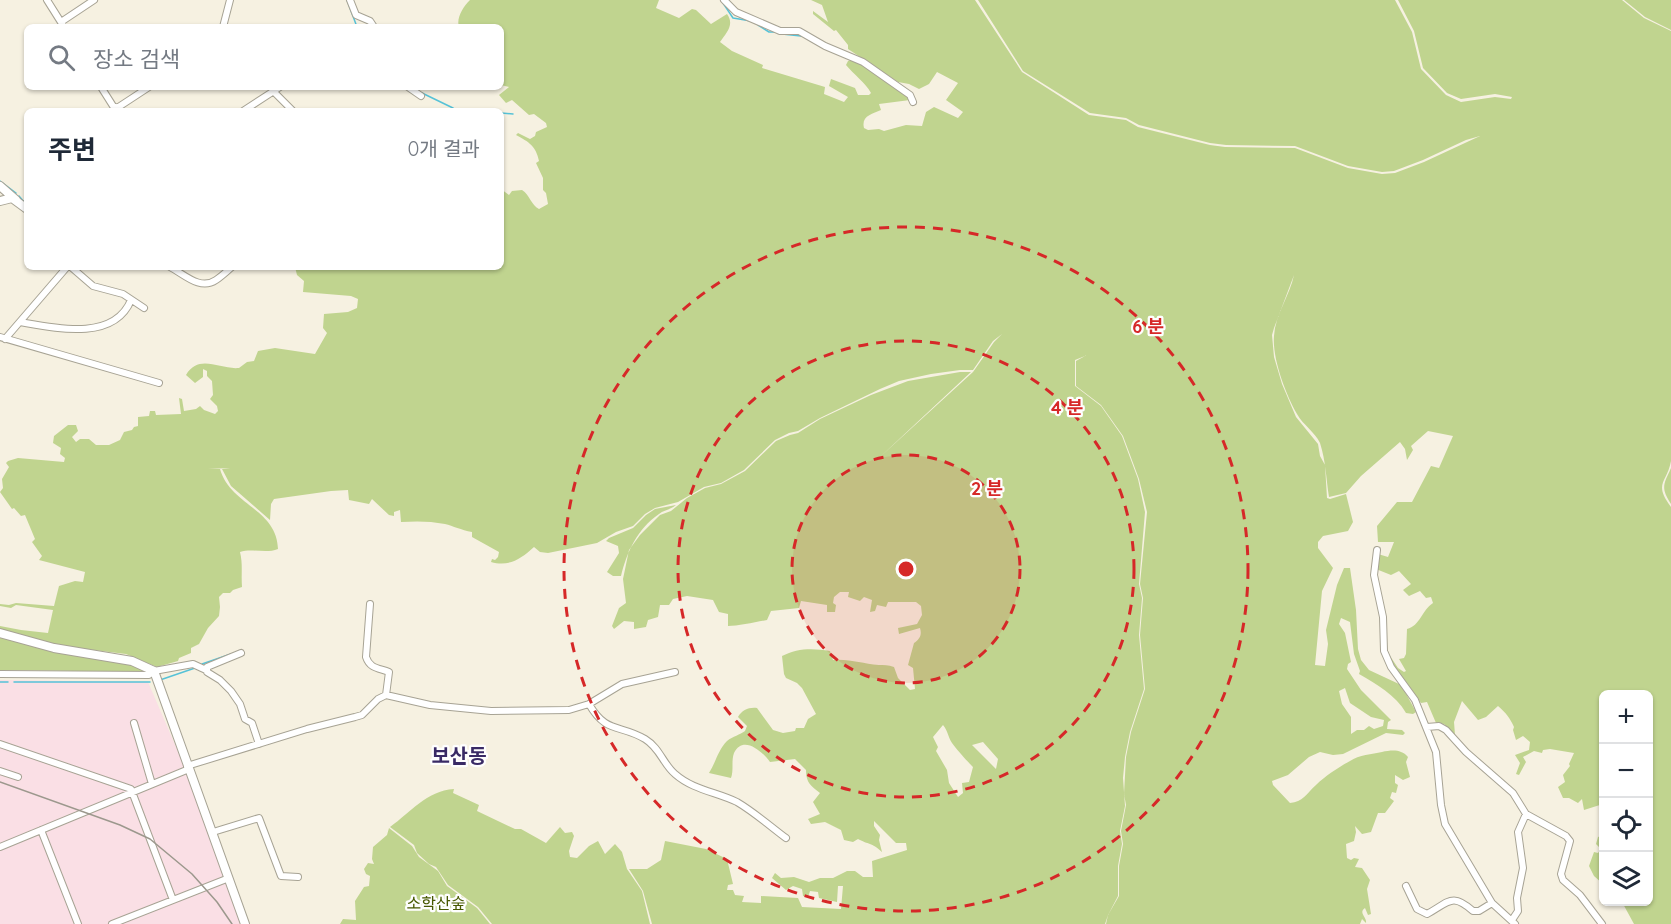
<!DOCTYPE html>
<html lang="ko">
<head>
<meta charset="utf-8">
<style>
  body { margin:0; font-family:Quicksand,"Noto Sans KR",sans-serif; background:#f6f6f7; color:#1f2937 }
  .controls { position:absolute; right:18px; bottom:18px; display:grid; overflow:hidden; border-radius:9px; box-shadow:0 2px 4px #0004 }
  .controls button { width:54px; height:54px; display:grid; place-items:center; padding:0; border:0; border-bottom:2px solid #e0e1e3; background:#fff; color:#1f2937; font:30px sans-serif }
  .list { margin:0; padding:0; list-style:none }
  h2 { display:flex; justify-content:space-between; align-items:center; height:78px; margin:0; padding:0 24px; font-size:26px }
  h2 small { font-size:20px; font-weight:400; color:#747a83 }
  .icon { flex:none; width:33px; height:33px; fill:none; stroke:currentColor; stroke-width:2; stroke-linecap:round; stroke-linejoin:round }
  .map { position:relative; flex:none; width:1671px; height:924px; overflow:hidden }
  .search { position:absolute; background:#fff; box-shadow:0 2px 4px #0004; left:24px; top:24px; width:480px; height:66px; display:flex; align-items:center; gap:15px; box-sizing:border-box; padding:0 21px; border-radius:9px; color:#747a83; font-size:22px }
  .panel { position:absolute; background:#fff; box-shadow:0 2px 4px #0004; left:24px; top:108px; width:480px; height:162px; border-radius:9px }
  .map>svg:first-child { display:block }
</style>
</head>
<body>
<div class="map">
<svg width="1671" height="924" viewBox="0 0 1671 924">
  <rect width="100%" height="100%" fill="#f6f1e1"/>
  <path fill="#fadfe5" d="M 0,680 L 148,682 L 189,777 L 243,924 L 0,924 Z"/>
  <path fill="#c0d48f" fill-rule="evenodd" d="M 470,0 L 659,0 L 656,8 L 679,18 L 692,9 L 696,10 L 711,24 L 727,14 C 735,25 726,33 720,42 L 732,51 L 763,65 L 762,68 L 825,87 L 824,94 L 844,102 L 848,97 L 829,86 L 831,79 L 855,88 L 858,95 L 869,95 L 871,93 C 865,82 854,75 846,65 L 848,61 L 852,60 L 860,63 L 908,97 L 910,100 L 879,104 L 881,110 C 872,114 861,116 864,128 L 868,130 L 879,129 L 884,131 L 906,125 L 922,126 L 926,112 L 934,107 L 958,118 L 963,112 L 946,100 L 958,83 L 937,72 L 929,84 L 919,89 L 909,84 L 898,82 L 848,49 L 848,45 L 836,30 L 834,31 L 813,14 L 813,11 L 828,22 L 822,5 L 811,0 L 975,0 L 1022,72 L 1089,115 L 1126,120 L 1138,127 L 1210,145 L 1225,147 L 1295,148 L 1348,168 L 1382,174 L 1395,173 L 1424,162 L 1480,136 L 1466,140 L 1423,160 L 1394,171 L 1382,172 L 1348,166 L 1295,146 L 1226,145 L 1210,143 L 1139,125 L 1126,118 L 1090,113 L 1023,71 L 978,0 L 1395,0 L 1412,32 L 1421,69 L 1446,95 L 1461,102 L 1495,97 L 1511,99 L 1512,97 L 1495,94 L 1461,99 L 1447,93 L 1423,68 L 1414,31 L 1398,0 L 1622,0 L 1644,18 L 1671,31 L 1671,461 C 1667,483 1653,483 1671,507 L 1671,924 L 1634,924 L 1622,902 L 1618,903 L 1617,902 L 1648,902 L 1648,694 L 1604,694 L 1603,804 L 1584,810 L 1582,799 L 1578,803 L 1569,798 L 1563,798 L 1558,787 L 1565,782 L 1563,775 L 1570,766 L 1569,764 L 1574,753 L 1550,749 L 1543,750 L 1542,753 L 1534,751 L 1523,757 L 1526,762 L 1519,775 L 1516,774 L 1520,763 L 1515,755 L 1529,750 L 1530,742 L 1523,736 L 1516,740 L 1513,730 L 1514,727 C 1510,718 1506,713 1498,706 L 1486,717 L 1478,720 L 1462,701 L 1454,722 L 1455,735 L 1444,724 L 1436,723 L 1427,702 L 1421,703 L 1388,657 L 1390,656 L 1398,668 L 1404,672 L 1406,671 L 1399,659 L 1404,658 L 1406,654 L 1407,629 C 1420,626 1422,610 1433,603 L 1431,597 L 1426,598 L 1420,591 L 1409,596 L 1403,590 L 1411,584 L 1399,571 L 1391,575 L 1376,569 L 1378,554 L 1388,557 L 1394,542 L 1378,542 L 1377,526 L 1397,502 L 1412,502 L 1431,466 L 1439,468 L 1453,436 L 1428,431 L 1411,446 L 1413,450 L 1407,460 L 1405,449 L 1400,442 L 1361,476 L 1346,493 L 1329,497 C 1326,478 1326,462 1320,443 C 1315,432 1303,425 1297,414 C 1286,395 1272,358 1274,336 C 1275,315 1290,295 1294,275 L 1274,328 L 1272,335 L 1274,357 L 1282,384 L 1296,417 L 1318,444 L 1320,456 L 1325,465 L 1327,498 L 1330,499 L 1346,494 L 1353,522 L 1348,531 L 1323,536 L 1318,542 L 1318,548 L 1333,568 L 1322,591 L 1315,665 L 1325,666 L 1328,644 L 1326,630 L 1337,585 L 1344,568 L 1350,568 L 1356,610 L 1358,649 L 1361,660 L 1369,670 L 1399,684 L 1403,688 L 1416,712 L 1413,714 L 1406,713 C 1396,695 1376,684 1359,674 L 1360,671 L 1354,654 L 1350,622 L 1341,618 L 1339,624 L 1345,633 L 1351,662 L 1348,664 L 1347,669 L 1361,690 L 1391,720 L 1388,722 L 1387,729 L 1402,730 L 1405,733 L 1403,735 L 1386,733 L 1343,754 L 1333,755 L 1320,752 L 1309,757 L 1288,775 L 1272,781 L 1273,785 L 1290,803 C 1303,802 1306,794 1316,785 C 1325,776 1339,767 1350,761 C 1359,755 1372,754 1382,752 C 1392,750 1401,749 1408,757 L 1406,762 L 1410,777 L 1403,780 L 1395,775 L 1395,783 L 1398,785 L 1396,793 L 1392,792 L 1390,798 L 1394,801 L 1385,813 L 1378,813 L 1371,832 L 1362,834 L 1355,826 L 1356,832 L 1354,841 L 1346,844 L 1347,858 L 1351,860 L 1354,858 L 1359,859 L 1355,867 L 1362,868 L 1370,880 L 1367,889 L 1371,914 L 1368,915 L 1365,908 C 1358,913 1367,917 1366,923 L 1362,919 L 1360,924 L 1106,924 L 1108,915 L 1119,896 L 1119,866 L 1123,844 L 1121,831 L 1126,805 L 1124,794 L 1126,757 L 1131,732 L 1145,689 L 1140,635 L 1143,598 L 1140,584 L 1147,512 L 1139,479 L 1123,436 L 1101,405 L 1076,386 L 1076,361 L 1085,356 L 1090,349 L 1085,356 L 1075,360 L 1075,386 L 1101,406 L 1122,436 L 1138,479 L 1145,512 L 1139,584 L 1142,598 L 1139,635 L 1144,689 L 1130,732 L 1125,757 L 1123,778 L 1125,806 L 1120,831 L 1122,844 L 1118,866 L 1118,896 L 1108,915 L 1105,924 L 652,924 L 643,891 L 629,869 L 647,869 L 661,860 L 665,841 L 706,849 L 727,859 L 733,884 L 728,885 L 727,890 L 733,890 L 735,895 L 744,896 L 742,902 L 761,903 L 761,896 L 798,898 L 802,907 L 841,909 L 843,886 L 838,886 L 837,902 L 819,898 L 818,892 L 810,891 L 808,897 L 803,896 L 802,889 L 793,886 L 786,890 L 772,878 L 775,873 L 781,878 L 794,877 L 809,882 L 820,878 L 833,878 L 847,871 L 855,871 L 863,877 L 873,877 L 872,861 L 907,850 L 906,843 L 896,843 L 874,821 L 874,826 L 880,835 L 879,840 L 882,852 C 871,842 869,845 858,839 L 853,842 L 844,840 L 841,830 L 825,822 L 811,824 L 808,819 L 820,814 L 813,802 L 820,793 C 811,786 806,783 806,770 L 795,759 L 770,762 C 763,752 743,734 734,753 C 731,761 734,770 731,778 L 709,773 C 716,762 718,750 727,741 C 733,736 740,735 745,731 L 747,726 L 738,717 C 742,710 749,707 757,708 L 773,730 L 783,733 L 795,731 L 796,728 L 804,728 L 808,719 L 816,714 L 802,688 L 797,683 L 786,678 L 784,674 L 782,656 C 797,648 813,648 830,651 L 833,660 C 852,659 862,664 879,665 C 884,665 888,665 894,667 L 898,678 L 910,690 L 915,689 L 913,668 L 908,665 L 914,643 C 920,639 922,635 920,628 L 899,634 L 898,628 L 917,624 L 922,615 L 921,606 L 916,602 L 888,602 L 886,607 L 877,605 L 875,611 L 870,612 L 872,600 L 864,597 L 860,601 L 848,597 L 849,592 L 840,592 L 834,597 L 833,603 L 836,605 L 835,612 L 827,612 L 827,605 L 801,601 L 799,608 L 771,611 L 767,620 C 756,622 738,626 728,626 L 728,614 L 719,612 L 713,600 L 687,596 L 673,599 L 669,605 L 660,605 L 658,617 L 648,620 L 646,627 L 634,629 L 634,622 L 624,621 L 614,629 L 612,626 L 619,608 L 626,603 L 623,579 L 629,550 L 640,535 L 660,515 L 671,511 L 687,498 L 705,488 L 721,484 L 745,471 L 776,441 L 790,435 L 798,433 L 820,419 L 871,395 L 908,381 L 960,372 L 971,372 L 880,457 L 973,372 L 994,342 L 1002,334 L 993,341 L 973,370 L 960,370 L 931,374 L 899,381 L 880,389 L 820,418 L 798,431 L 789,433 L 775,440 L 744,470 L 721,483 L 704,487 L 678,502 L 655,508 L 645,514 L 633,526 L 616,532 L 597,543 L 548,553 L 540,552 L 534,547 C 521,559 509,567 491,562 L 492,559 L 495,560 L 498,557 L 499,552 L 472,537 L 472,532 C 461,530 453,526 445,524 C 430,521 416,521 401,522 L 400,510 L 394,512 L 394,516 L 389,515 L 372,499 L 369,504 L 349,500 L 348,490 L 331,491 L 274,499 L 271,504 L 270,520 L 231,486 L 222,469 L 230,468 L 208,469 L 220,469 C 230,505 277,509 278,549 C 266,554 252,548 240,552 C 243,564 241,574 242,587 L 233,590 L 230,593 L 223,593 L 219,597 L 220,607 L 219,616 L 208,628 L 199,644 L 191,648 L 191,653 L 179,658 L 178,661 L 157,667 L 126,654 L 61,646 L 0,629 L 0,626 L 21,630 L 48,633 L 53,610 L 16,605 L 11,608 L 0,606 L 0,604 L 9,605 L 16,603 L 54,606 L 59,586 L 75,581 L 83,582 L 85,572 L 39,560 L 42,556 L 32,542 L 35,539 L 25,515 L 21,516 L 14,508 L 12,509 L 0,492 L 3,488 L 2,479 L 9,467 L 6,463 L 8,461 L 18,458 L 64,462 L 65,458 L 60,454 L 61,448 L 53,443 L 54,436 L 68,425 L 76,425 L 78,431 L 72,437 L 76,442 L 80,439 L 89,439 L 96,445 L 109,445 L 120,440 L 124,432 L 132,430 L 134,427 L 138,426 L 138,417 L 149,416 L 150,411 L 155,411 L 156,415 L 181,414 L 179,398 L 182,399 L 184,411 L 196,409 L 200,406 L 204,410 L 215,414 L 218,411 L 217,406 L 210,399 L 213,395 L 212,381 L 207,376 L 207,371 L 203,369 L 203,377 L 195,383 L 186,375 C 199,353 220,370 239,368 L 247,362 L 254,361 L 258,351 L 275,348 L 315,354 L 327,333 L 323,328 L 324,314 L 348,312 L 357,308 L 358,299 L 351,296 L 303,292 L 304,281 L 297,275 L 295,267 L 501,267 L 501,189 L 509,195 L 512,191 L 522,190 C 530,195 531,205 539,209 L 548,204 L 546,193 L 543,190 L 543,178 L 536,163 L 539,161 C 536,146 529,142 516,135 L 518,133 L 530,139 L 535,136 L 536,132 L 547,127 L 546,123 L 534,114 L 529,115 L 512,100 L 506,103 L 499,95 L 509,87 L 501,85 L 501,27 L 459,27 C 456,18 463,7 470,0 ZM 1345,688 L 1350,703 L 1371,717 L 1384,720 L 1383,726 L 1374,729 L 1369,726 L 1364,730 L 1357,730 L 1351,734 L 1351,717 L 1342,704 L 1339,691 ZM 943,725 C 948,731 948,737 952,743 C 956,749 968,762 973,767 L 969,782 L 962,783 L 963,793 L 958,797 L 949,783 L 947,770 L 936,751 L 938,747 L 933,737 ZM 983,742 L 998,759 L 996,769 L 972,745 Z
    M 1624,0 L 1671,0 L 1671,30 L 1645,17 Z
    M 1671,468 L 1671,504 C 1660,487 1664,484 1671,468 Z
    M 676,505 C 670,510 664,510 659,514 C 637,529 627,552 621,576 L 613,576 L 607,572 L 619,553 L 618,546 L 606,541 L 609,538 L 633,528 L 646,515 L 655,509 Z
    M 0,636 L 135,665 L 148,672 L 0,670 Z
    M 454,789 L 453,793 L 479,805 L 477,811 L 515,829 L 521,829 L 546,843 L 560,827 L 565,833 L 572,832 L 574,836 L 569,851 L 570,857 L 577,858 L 589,846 L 598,841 L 605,854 L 615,844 L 622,852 L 627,869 L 642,891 L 650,924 L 492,924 L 478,907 L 448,885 L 436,867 L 429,864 L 417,853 L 414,845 L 390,827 C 411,812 426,791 454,789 Z
    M 389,828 L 412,846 L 419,857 L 438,871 L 447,886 L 477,908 L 490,924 L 340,924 L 343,919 L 356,920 L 355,901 L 364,887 L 369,886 L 370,876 L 366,874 L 364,869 L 368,863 L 374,864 L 372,859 L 373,847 L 387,835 Z
    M 1603,835 L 1603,884 L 1594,876 L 1589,866 L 1594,852 L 1598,853 L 1601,849 L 1596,844 L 1598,837 Z"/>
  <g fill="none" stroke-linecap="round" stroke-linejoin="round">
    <path stroke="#56c2d7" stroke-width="1.5" d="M 347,0 L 357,27
      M 723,3 L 733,18 L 751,21
      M 758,25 L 769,32 L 775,32
      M 782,34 L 801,36
      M 422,93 L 453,108 L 455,111
      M 501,113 L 513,114
      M 0,181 L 16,193
      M 19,196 L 24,202
      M 202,664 L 231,654
      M 160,680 L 195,668
      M 0,682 L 8,682
      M 14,682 L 150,682"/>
    <defs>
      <path id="street" d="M 47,0 L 64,27
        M 350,0 L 356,15 L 370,21 L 374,27
        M 724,0 L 736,12 L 780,31 L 799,31 L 825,46 L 863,62 L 910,95 L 913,102
        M 61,22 L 94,0
        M 223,27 L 230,0
        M 101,87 L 113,106 L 117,108 L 149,87
        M 408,87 L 421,96
        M 273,91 L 293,111
        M 243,111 L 280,87
        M 71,267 L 93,286 L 123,294 L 144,308
        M 170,267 C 184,274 200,291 216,280 C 222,276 227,271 232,267
        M 20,322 C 54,328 114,342 131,300
        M 0,337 L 159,383
        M 5,339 L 67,267
        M 1377,550 L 1374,575 L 1383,617 L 1384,651 L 1391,667 L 1415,700 L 1436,752 L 1441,805 L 1445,824 L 1492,903 L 1515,924
        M 370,604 L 366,657 C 370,669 379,668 389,672 L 386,695
        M 241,653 L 207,667 L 207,672 L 220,680 L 231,691 L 240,704 L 245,719 L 252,723 L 259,744
        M 0,674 L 149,675 L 154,671 L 193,664 L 206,670
        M 589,704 C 606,734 620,724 645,739 C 660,748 663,764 675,774 C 693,790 717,792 737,802 C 754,812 770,826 786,838
        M 134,723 L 152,784
        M 1427,727 L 1439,726 L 1446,730 L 1466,752 L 1513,793 L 1526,814 L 1566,836 L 1570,841 L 1561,874 L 1563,880 L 1580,895 L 1602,924
        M 0,744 L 131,789 L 173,900
        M 187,766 L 307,729 L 355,717 L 362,715 L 378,699 L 386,695 L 430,705 L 491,711 L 569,710 L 589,704 L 622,684 L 675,672
        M 0,771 L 18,777
        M 41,830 L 78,924
        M 213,832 L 259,818 L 281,876 L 298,877
        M 0,847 L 189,769
        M 1406,886 L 1417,909 L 1427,914 C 1449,902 1452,892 1473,911 L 1479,911 L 1492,903
        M 1512,920 L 1518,911 L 1517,898 L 1523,868 L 1518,832 L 1526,814
        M 112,924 L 229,878"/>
      <path id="secondary" d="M 0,186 L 16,200
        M 0,201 L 12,198 L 27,209
        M 0,633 L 54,648 L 132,661 L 154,671 L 245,924"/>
    </defs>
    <use href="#street" stroke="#a7a394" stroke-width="8"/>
    <use href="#secondary" stroke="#a7a394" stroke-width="10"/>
    <use href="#street" stroke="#fff" stroke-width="6"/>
    <use href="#secondary" stroke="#fff" stroke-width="8"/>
    <path stroke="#9c988d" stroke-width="1.5" d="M 0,782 L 120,825 L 150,839 L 192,874 L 217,902 L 232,924"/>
  </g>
  <circle cx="906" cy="569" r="114" fill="#d62828" fill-opacity=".12"/>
  <g fill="none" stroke="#d62828" stroke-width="3" stroke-dasharray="10 8">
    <circle cx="906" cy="569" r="114"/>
    <circle cx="906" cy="569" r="228"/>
    <circle cx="906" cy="569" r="342"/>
  </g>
  <g text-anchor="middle" stroke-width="4.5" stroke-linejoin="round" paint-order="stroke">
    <g font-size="16" fill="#475800" stroke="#fefefe">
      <text x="436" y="909">소학산숲</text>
    </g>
    <g font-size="20" font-weight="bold" fill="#392a65" stroke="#fefefe">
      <text x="459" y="763">보산동</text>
    </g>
  </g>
  <circle cx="906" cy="569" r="9" fill="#d62828" stroke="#fefefe" stroke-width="3"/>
  <g font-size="18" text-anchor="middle" font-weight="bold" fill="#d62828" stroke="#fefefe" stroke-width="4.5" stroke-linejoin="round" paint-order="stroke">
    <text x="1148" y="333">6 분</text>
    <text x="1067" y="414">4 분</text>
    <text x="987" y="495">2 분</text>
  </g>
</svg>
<div class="controls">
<button>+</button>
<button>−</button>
<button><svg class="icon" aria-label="locate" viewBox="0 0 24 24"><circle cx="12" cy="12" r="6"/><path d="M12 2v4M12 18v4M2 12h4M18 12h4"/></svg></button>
<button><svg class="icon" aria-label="layers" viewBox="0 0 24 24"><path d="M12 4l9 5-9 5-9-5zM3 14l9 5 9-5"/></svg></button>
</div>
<div class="search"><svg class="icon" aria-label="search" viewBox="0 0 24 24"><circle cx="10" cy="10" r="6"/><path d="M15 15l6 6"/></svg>장소 검색</div>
<section class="panel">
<h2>주변<small>0개 결과</small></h2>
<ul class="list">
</ul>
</section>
</div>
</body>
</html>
